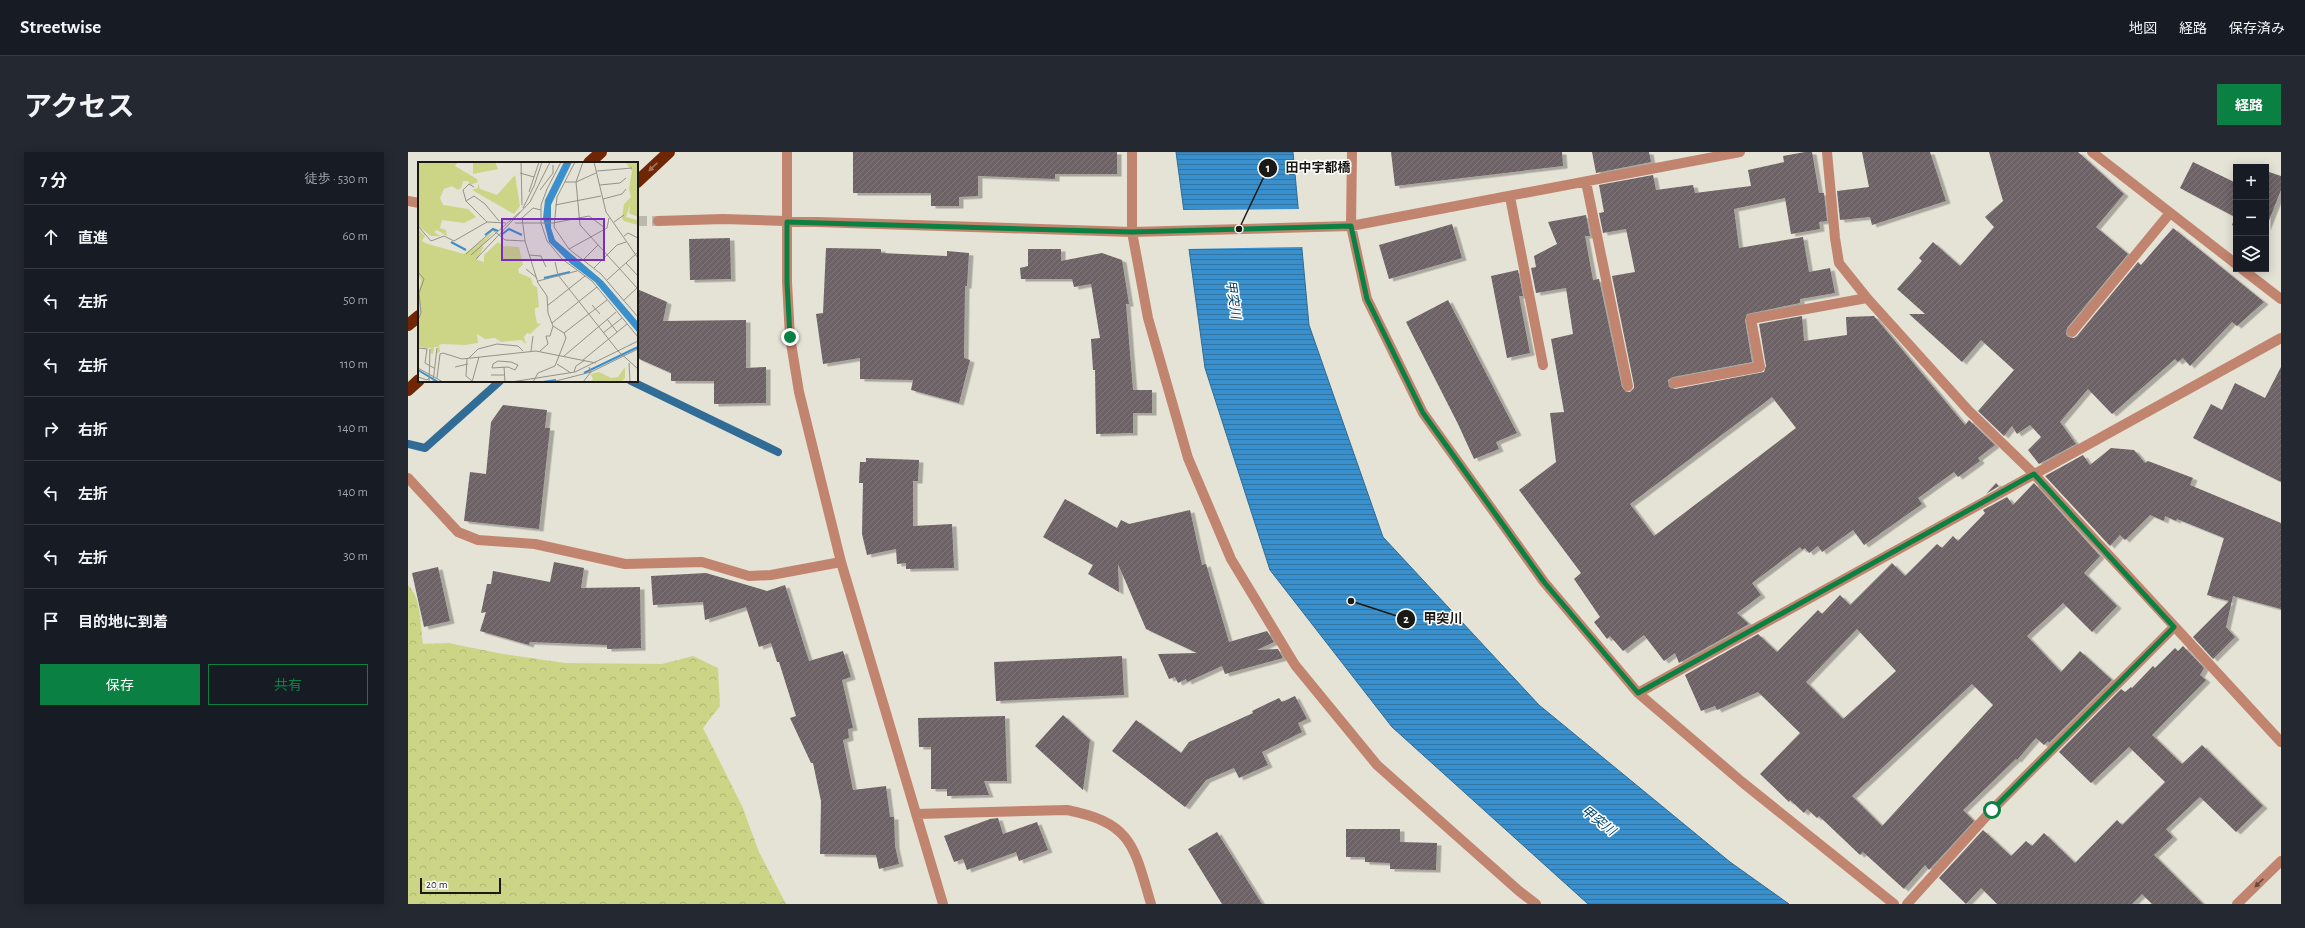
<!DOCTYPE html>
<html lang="ja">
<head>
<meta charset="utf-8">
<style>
  body { margin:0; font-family:"Alegreya Sans","Noto Sans JP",sans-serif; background:#242831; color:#f1f3f6 }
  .controls { position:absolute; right:12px; top:12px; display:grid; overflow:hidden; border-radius:0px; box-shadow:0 2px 10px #0003 }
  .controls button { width:36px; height:36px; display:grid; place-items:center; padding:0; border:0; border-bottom:1px solid #363941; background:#171b24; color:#f1f3f6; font:20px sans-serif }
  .scale { position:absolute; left:12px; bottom:10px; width:81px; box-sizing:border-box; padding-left:4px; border:2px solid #1a1915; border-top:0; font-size:11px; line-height:14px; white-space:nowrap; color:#1a1915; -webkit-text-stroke:3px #fff; paint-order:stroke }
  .stop { position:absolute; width:12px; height:12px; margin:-9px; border:3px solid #0b8043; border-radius:50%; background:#fff }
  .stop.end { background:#0b8043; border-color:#fff; box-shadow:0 1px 4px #0008 }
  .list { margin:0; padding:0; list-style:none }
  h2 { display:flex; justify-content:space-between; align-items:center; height:52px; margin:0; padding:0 16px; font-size:17px }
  h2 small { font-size:13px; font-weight:400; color:#9ea1a6 }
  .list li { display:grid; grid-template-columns:26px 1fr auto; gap:12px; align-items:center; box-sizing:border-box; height:64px; padding:0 16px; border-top:1px solid #363941 }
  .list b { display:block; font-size:15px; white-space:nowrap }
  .list em { font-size:13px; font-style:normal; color:#9ea1a6 }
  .actions { display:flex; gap:8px; padding:12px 16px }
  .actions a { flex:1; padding:9px 0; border:1px solid #0b8043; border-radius:0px; text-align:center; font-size:14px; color:#0b8043 }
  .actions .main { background:#0b8043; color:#fff }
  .icon { flex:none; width:22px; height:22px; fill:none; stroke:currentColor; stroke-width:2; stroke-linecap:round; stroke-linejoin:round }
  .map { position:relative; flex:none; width:1873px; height:752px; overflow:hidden; border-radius:0px }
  header { display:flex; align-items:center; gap:24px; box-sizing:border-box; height:56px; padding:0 20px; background:#171b24; border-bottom:1px solid #363941 }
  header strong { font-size:19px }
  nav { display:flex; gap:22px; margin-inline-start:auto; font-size:14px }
  .intro { display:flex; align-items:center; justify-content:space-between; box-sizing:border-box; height:96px; padding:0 24px }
  h1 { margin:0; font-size:28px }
  .button { padding:10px 18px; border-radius:0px; background:#0b8043; color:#fff; font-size:14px; font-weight:700 }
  main { display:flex; gap:24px; padding:0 24px }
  aside { flex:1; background:#171b24; border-radius:0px; box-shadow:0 2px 10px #0003 }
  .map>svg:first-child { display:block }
</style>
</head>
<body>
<header>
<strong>Streetwise</strong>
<nav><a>地図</a><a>経路</a><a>保存済み</a></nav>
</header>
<div class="intro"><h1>アクセス</h1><a class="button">経路</a></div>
<main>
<aside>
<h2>7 分<small>徒歩 · 530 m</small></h2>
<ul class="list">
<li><svg class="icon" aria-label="ahead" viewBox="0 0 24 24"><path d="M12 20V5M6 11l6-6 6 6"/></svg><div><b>直進</b></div><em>60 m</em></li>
<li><svg class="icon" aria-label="left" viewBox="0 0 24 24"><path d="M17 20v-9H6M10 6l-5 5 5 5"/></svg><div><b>左折</b></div><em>50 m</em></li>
<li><svg class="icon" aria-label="left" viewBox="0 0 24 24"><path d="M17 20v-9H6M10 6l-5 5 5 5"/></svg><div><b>左折</b></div><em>110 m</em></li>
<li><svg class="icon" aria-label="right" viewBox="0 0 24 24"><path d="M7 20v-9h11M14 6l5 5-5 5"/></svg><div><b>右折</b></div><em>140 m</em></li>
<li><svg class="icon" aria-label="left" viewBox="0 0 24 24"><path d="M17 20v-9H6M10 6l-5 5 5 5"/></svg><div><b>左折</b></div><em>140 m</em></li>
<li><svg class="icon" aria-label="left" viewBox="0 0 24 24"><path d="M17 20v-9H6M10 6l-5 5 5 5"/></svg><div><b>左折</b></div><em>30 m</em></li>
<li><svg class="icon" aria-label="arrive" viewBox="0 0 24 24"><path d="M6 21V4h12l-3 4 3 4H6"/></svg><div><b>目的地に到着</b></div></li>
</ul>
<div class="actions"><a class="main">保存</a><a>共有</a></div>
</aside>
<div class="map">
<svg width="1873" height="752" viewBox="0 0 1873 752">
  <defs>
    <pattern id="forest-crowns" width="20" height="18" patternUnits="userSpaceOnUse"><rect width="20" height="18" fill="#ccd586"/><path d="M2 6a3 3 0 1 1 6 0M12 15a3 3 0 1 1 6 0" fill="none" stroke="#afb673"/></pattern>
    <pattern id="water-rules" width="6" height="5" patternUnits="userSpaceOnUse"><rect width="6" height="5" fill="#3a90cc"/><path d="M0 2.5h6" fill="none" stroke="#3075a4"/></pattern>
    <pattern id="building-hatch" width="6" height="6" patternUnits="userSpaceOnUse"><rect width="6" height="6" fill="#6d6266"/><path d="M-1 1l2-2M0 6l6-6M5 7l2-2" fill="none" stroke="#80787b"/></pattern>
    <filter id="shadow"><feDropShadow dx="4.5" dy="2.5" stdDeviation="0" flood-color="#0004"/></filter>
  </defs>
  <rect width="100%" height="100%" fill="#e5e2d6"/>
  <path fill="url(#forest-crowns)" d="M 0,433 C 14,447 12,473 15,492 L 40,491 L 95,502 L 157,511 L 254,512 L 285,504 L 310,516 L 312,554 L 295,576 L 334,654 L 351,700 L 378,752 L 0,752 Z"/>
  <path fill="url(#water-rules)" stroke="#306c95" d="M 768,0 L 885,0 L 901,173 L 975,385 L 1131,553 L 1322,710 L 1381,752 L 1180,752 L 984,575 L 862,418 L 797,216 Z"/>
  <path fill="#e5e2d6" d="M 892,57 L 896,95 L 779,97 L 774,58 Z"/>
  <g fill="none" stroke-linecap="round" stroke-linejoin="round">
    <path stroke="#306c95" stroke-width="8" d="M 223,229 L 370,300
      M 0,292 L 17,296 L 92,229"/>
  </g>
  <path fill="url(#building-hatch)" fill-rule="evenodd" filter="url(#shadow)" d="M 445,0 L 709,0 L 709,22 L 647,22 L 647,27 L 570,24 L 570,44 L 551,45 L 551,54 L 523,54 L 523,41 L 445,41 Z
    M 983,0 L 1154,0 L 1155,14 L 987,34 Z
    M 1184,0 L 1241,0 L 1243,10 L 1188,21 Z
    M 1397,0 L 1404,0 L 1411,41 L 1416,41 L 1419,69 L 1411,70 L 1412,77 L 1383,82 L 1377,46 L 1326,57 L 1331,96 L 1395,85 L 1401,120 L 1422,116 L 1427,141 L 1392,147 L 1392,151 L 1339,162 L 1337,168 L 1344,210 L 1265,225 L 1260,228 L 1261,235 L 1267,237 L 1356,220 L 1358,214 L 1351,172 L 1394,164 L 1396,189 L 1439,183 L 1438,165 L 1466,164 L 1557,273 L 1561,268 L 1587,293 L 1570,306 L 1572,309 L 1550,325 L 1546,320 L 1510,346 L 1514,352 L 1456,393 L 1445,378 L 1414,400 L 1410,394 L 1401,401 L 1397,396 L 1394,398 L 1392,395 L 1344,431 L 1353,443 L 1329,461 L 1341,472 L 1271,511 L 1267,501 L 1256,509 L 1236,483 L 1215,499 L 1202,484 L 1199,487 L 1186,470 L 1192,465 L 1166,427 L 1173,421 L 1111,338 L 1148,310 L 1142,261 L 1156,260 L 1143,187 L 1165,182 L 1158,136 L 1128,141 L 1123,116 L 1128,115 L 1126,104 L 1149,92 L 1140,70 L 1178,63 L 1182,84 L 1177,84 L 1185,128 L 1191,127 L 1214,235 L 1218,240 L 1222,240 L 1226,236 L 1226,233 L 1204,124 L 1227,120 L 1218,77 L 1195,81 L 1191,61 L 1196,60 L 1191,33 L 1245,23 L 1248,38 L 1285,33 L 1287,41 L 1343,34 L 1340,18 L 1376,10 L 1375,4 ZM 1364,245 L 1388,276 L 1246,384 L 1222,352 Z
    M 1454,0 L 1522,0 L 1538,49 L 1464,73 L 1462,65 L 1432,68 L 1429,39 L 1461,35 Z
    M 1581,0 L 1670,0 L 1716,42 L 1688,75 L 1720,102 L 1659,176 L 1658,182 L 1660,185 L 1666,186 L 1669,184 L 1730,110 L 1733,113 L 1765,76 L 1856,150 L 1829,174 L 1824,170 L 1782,214 L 1775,206 L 1770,210 L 1767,207 L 1704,262 L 1680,237 L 1652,270 L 1668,292 L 1631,312 L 1620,298 L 1633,285 L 1622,273 L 1609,282 L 1604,274 L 1596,284 L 1570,259 L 1606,218 L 1573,188 L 1554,210 L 1501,162 L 1517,162 L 1489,137 L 1514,109 L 1511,106 L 1525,90 L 1552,114 L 1586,75 L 1577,65 L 1595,49 Z
    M 1785,10 L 1828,31 L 1828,75 L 1824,73 L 1827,65 L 1772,36 Z
    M 1858,19 L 1873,24 L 1873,38 L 1858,76 Z
    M 1044,72 L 1054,106 L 981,127 L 971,93 Z
    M 322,86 L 323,127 L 282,128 L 281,87 Z
    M 418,96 L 473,97 L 473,101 L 539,104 L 539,99 L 561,101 L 559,134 L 557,134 L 556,206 L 562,208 L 551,251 L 503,238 L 505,228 L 452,227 L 452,206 L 415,212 L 408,162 L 415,161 Z
    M 620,97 L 653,97 L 653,109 L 694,101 L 714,108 L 721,152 L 718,152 L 725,238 L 744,238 L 744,261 L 725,261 L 725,281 L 688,282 L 687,218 L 685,218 L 683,187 L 692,186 L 683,132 L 666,135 L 664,127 L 613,127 L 612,116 L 620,114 Z
    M 1110,118 L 1115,144 L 1111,144 L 1122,201 L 1099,206 L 1083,124 Z
    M 229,137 L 259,150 L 255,169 L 338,168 L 338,216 L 358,215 L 358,251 L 306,252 L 306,229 L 263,229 L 263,221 L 229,206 Z
    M 1040,148 L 1109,281 L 1088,290 L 1091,297 L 1066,307 L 1050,272 L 998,170 Z
    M 1873,215 L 1873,330 L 1785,286 L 1803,252 L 1814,258 L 1827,231 L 1857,246 Z
    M 95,253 L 139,258 L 137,276 L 142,276 L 131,377 L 56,369 L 62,320 L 78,322 L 83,270 Z
    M 1703,296 L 1726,298 L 1737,311 L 1740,309 L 1785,326 L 1782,333 L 1873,371 L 1873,457 L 1825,444 L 1818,475 L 1827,485 L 1805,507 L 1785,485 L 1821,449 L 1799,443 L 1816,386 L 1769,367 L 1768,369 L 1757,364 L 1756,369 L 1742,363 L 1717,388 L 1712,383 L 1702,394 L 1637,324 L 1675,303 L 1682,313 Z
    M 458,306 L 511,308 L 510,329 L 505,329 L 505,374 L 544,372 L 546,416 L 498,417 L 498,411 L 489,412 L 488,397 L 459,403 L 454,382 L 455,331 L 451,331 L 452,310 L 458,310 Z
    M 1588,331 L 1591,334 L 1578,342 Z
    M 1626,331 L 1692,404 L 1676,421 L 1709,454 L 1684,480 L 1655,451 L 1619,484 L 1653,520 L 1672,499 L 1704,528 L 1641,591 L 1640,589 L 1636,593 L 1628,586 L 1609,608 L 1608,607 L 1555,658 L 1566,669 L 1521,718 L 1517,713 L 1496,737 L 1455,700 L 1452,703 L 1411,664 L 1409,666 L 1399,657 L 1396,661 L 1382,648 L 1381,650 L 1352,622 L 1392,581 L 1350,540 L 1309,558 L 1307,554 L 1293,559 L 1277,523 L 1350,482 L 1369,500 L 1410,458 L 1414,462 L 1432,443 L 1442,453 L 1484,411 L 1497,424 L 1529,392 L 1534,396 L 1545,384 L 1550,389 L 1577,361 L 1575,358 L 1599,345 L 1605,353 ZM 1449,477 L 1488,519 L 1435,567 L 1398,530 ZM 1564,532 L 1585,553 L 1474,674 L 1444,644 Z
    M 657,347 L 709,376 L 713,368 L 721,372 L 782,358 L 794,413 L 798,412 L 821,490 L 859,479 L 866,490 L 849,498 L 870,497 L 875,506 L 817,522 L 814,514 L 779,530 L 778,527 L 770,531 L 767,525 L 761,527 L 750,502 L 789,501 L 738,477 L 710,412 L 711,440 L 680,422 L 685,413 L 635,385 Z
    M 146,410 L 176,416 L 173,436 L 232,435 L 233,496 L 199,497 L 199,493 L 122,490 L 121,493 L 72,479 L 78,460 L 73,461 L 79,432 L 83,432 L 85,419 L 142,430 Z
    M 30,415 L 42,469 L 16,475 L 4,421 Z
    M 298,421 L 359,439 L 377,433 L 401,509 L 435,499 L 443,525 L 434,528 L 445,576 L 440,577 L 441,586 L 435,588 L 445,638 L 478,634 L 482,665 L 486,665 L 487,694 L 491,712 L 471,717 L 468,703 L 412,702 L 413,649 L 405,611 L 403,611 L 382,566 L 388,564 L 371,510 L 369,510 L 363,491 L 351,495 L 338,455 L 297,468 L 295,450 L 245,453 L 243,424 Z
    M 1775,494 L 1796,516 L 1792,523 L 1798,528 L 1744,583 L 1774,612 L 1794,593 L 1855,654 L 1828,680 L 1792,645 L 1758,677 L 1765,685 L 1746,703 L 1795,752 L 1744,752 L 1734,742 L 1724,752 L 1589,752 L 1573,736 L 1558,752 L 1531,726 L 1575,678 L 1603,704 L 1618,689 L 1624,694 L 1636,681 L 1667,711 L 1709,668 L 1714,673 L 1757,630 L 1721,595 L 1683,631 L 1651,600 L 1713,537 L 1717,540 L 1723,535 L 1724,536 L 1745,514 L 1747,516 L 1767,496 L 1770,499 Z
    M 714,504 L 716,543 L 588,549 L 586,510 Z
    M 887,544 L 899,567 L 890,571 L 894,580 L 854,600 L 860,613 L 831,626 L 826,616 L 798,628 L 777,655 L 704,599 L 728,568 L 773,601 L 781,590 L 845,561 L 844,559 L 871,546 L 874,550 Z
    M 655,563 L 682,588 L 675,638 L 627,594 Z
    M 597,564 L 599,629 L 576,629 L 581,643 L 539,644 L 539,637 L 523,637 L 523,595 L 511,595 L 510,566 Z
    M 590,666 L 595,682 L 629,670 L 640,698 L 611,709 L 608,700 L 559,718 L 555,707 L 546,710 L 536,684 L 582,667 Z
    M 938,677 L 992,677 L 992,690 L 1029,691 L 1028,718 L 982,717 L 982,711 L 957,710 L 957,705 L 938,705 Z
    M 809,680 L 854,752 L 814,752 L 780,697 Z"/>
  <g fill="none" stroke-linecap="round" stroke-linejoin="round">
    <path stroke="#bcbaaf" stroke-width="10" stroke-dasharray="10 5" stroke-linecap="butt" d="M 229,69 L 250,69"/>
    <path stroke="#c1846e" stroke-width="10" d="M 379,0 L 379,130 L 382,185 L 391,240 L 433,410 L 535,752
      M 724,0 L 724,80 L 740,166 L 780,306 L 823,407 L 887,513 L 969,613 L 1111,739 L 1128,752
      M 944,0 L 943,74 L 959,147 L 1015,261 L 1136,430 L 1230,541 L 1334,630 L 1486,752
      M 1419,0 L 1427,86 L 1431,111 L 1459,146 L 1561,259 L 1626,322 L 1873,590
      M 1684,0 L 1828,112
      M 1178,30 L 1220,234
      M 1102,45 L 1135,213
      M 0,49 L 11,51
      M 250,69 L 315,67 L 724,80 L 943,74 L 1332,0
      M 1834,117 L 1873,147
      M 1664,180 L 1762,61
      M 1266,231 L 1352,215 L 1343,167 L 1459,146
      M 0,326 L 50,380 L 70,388 L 127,392 L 217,412 L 294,410 L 341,424 L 363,423 L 433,410
      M 1230,541 L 1873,186
      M 508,662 L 659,658 C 725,671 726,695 743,752
      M 1499,752 L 1584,658 L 1766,475
      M 1829,752 L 1873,709"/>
    <path stroke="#6e2605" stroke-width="12" d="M 181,11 L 193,0
      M 229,30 L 261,0
      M 0,173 L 11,164
      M 0,238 L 11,228"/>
  </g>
  <defs><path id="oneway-solid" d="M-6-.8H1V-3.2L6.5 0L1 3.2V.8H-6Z"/></defs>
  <use fill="#a1725c" href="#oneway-solid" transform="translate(245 15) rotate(137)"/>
  <use fill="#65493d" href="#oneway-solid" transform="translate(1851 731) rotate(136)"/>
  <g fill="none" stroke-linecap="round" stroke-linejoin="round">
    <path stroke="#0b8043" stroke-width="5" d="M 382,185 L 379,130 L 379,70 L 724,80 L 943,74 L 959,147 L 1015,261 L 1136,430 L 1230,541 L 1626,322 L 1766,475 L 1584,658"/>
  </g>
  <g text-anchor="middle" stroke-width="3" stroke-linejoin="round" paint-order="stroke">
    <g font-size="13" font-style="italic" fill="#00466e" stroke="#fff">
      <text transform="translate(826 147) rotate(82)" y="5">甲突川</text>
      <text transform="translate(1191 668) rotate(38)" y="5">甲突川</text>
    </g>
  </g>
  <g transform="translate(10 10)">
    <rect width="220" height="220" fill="#e5e2d6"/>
    <path d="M 55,0 L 77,0 L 80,7 L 55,12 Z" fill="#ccd586"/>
    <path d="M 0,0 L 40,0 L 37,4 L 59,17 L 62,27 L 79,33 L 97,13 L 102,44 L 96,52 L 54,28 L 60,26 L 60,20 L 52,23 L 50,19 L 45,19 L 43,26 L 40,28 L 34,24 L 26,27 L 22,36 L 25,43 L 50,47 L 58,55 L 46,61 L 24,58 L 22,66 L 28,68 L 29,74 L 19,68 L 16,70 L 23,74 L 13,74 L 0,64 ZM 207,0 L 220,0 L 220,39 L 212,42 L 208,55 L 219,58 L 220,63 L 206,59 L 204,56 L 206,42 L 213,35 L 211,27 L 214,9 ZM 0,66 L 7,74 L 4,79 L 10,82 L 46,92 L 77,69 L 62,86 L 66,84 L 59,98 L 66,100 L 66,93 L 80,80 L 85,84 L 101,85 L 105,103 L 100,107 L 101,111 L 113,116 L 115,123 L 119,125 L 121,145 L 117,146 L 117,151 L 119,161 L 123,162 L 112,172 L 109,171 L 106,175 L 108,182 L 103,178 L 83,180 L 77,176 L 67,177 L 59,172 L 60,181 L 47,183 L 24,182 L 21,183 L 22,190 L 19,191 L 20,185 L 16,185 L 15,192 L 12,191 L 13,185 L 9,187 L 0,184 L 0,131 L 3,119 L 0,111 ZM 207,205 L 207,216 L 203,220 L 172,220 L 175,217 L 173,212 L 181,210 L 193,216 L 200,215 Z" fill="#ccd586"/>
    <path d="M 220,39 L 220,55 L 211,51 L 212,42 Z" fill="#ccd586"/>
    <path d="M 146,0 L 154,0 L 133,43 L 133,66 L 137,78 L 185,119 L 220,160 L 220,171 L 177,120 L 153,102 L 131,80 L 125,56 L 127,38 Z" fill="#3a90cc"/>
    <path fill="none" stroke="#3a90cc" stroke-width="2" d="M 67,73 L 75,67 L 80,69M 83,73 L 91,67 L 104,73M 33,80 L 48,88M 126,116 L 152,110M 0,208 L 20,220M 166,211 L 220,185M 125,220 L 138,218"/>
    <path fill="none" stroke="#949289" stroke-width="1" d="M 103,0 L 104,43M 143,0 L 129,27 L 123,43 L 123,61 L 129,79 L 144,97 L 174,119 L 220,175M 157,0 L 139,35 L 136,65 L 151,87 L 183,112 L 220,155M 165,0 L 158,20 L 162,63 L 220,127M 176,0 L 188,50 L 220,96M 179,9 L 214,6M 102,11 L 116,15M 147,20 L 158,20 L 178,11M 182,23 L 202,21 L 208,16M 122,28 L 135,11 L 135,3M 111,30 L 121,0M 185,37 L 204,32 L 208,27M 48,39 L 45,28 L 51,22 L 56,25M 137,43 L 183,34M 105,46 L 116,24 L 124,0M 104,55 L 107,79 L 120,121 L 129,134 L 130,151 L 135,164 L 146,171 L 148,176 L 137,204 L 120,211 L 115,220M 104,56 L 115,46 L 123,48M 69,60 L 48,39 L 56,34 L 67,42 L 81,59M 196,60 L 206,53M 97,61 L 135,61 L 171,54 L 187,66M 0,64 L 13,79 L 26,74 L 36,79 L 69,60 L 88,61M 206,74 L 210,71 L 220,76M 151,87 L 189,66 L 191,56M 48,92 L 75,68 L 87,78 L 107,79M 53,93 L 102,50M 111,93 L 123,94 L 128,105M 58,97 L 112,40 L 132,0M 165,98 L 180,83M 137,100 L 140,113 L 200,189 L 220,207M 208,101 L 220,114M 176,106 L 199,83 L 208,80M 108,107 L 119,116M 0,110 L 6,117 L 1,131 L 3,151 L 0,158M 189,118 L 219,91M 120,119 L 159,109M 205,139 L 220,125M 174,143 L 182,152M 129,144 L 167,114M 189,157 L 199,170M 134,161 L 179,125M 146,171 L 189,138M 185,171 L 204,156M 0,186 L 9,187 L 7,201 L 16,206M 113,189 L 115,174M 122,189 L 130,182 L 128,174 L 132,174 L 135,164M 146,194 L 198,150M 51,196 L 60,187 L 79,182 L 100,184 L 105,189M 49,197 L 48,214 L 54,219M 165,198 L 209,162M 80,199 L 93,200 L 100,203 L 97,208 L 90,205 L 74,206 L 75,202 ZM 211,201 L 212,220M 139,202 L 153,211M 37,205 L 50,202M 86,205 L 87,220M 0,206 L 25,220M 156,210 L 158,204 L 167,198M 73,213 L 86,213M 0,215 L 9,218 L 11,216M 19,216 L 22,192 L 25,191 L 44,197 L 118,189 L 178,201M 11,220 L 12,187M 15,220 L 19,186M 54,220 L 61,195M 93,220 L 157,210 L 220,179M 134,220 L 173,210 L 220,187M 165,220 L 173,210 L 171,205"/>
    <path fill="#7b2cbf" fill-opacity="0.15" stroke="#7b2cbf" stroke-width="2" d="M 84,57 L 186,57 L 186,98 L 84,98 Z"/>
    <rect width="220" height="220" fill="none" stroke="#1a1915" stroke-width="2"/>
  </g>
  <path fill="none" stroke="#1a1915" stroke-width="1.5" d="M831 77L860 16M943 449L998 467"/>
  <g fill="#1a1915" stroke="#fff" stroke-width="1.5">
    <circle cx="831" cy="77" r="4"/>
    <circle cx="943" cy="449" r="4"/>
    <circle cx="860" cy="16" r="10"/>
    <circle cx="998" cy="467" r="10"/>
  </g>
  <g font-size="12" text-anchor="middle" font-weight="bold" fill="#fff">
    <text x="860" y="20">1</text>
    <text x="998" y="471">2</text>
  </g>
  <g font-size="13" text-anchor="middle" font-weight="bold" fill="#1a1915" stroke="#fff" stroke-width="3" stroke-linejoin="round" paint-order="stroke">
    <text x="910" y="20">田中宇都橋</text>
    <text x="1035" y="471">甲突川</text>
  </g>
</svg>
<div class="controls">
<button>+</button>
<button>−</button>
<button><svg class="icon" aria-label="layers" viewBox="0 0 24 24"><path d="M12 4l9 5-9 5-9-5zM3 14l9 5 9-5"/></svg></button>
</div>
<div class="scale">20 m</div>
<div class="stop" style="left:1584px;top:658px"></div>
<div class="stop end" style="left:382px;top:185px"></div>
</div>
</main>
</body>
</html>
